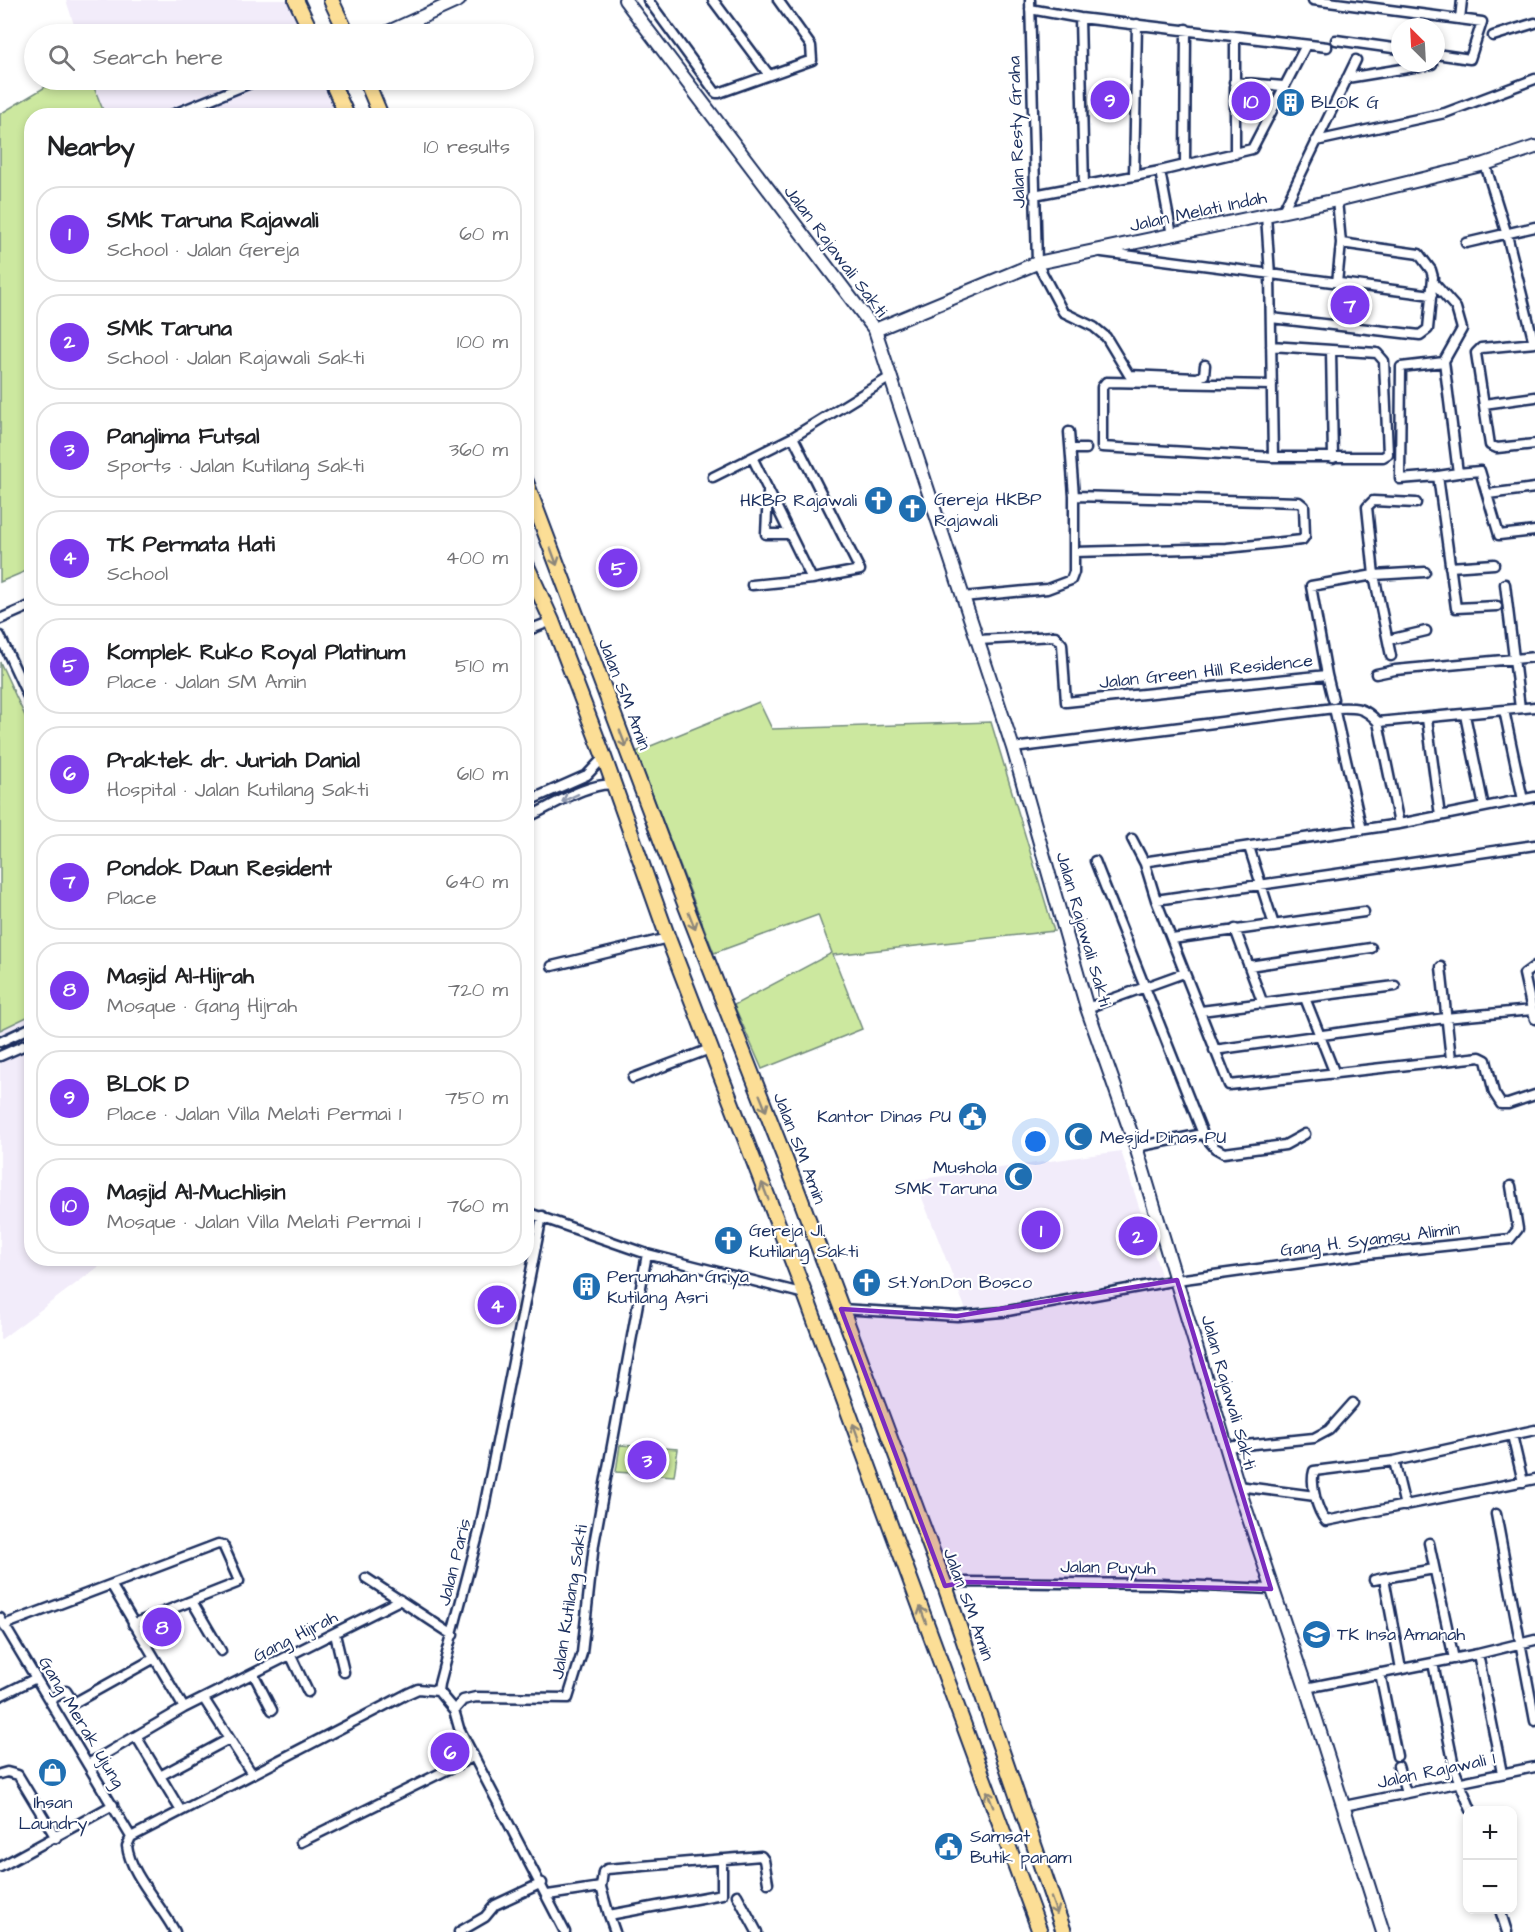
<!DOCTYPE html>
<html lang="en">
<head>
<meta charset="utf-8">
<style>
  body { margin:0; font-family:"Architects Daughter",sans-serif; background:#f6f6f6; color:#202124 }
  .controls { position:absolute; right:18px; bottom:18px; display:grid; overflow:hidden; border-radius:12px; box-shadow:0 3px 9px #0003 }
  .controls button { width:54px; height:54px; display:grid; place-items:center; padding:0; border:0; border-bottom:2px solid #e0e0e0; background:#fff; color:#202124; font:30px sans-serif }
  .compass { position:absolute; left:1391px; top:18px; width:54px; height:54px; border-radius:50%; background:#fff; box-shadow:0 3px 9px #0003; rotate:336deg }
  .you { position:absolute; left:1036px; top:1142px; width:21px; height:21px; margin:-15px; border:4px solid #fff; border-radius:50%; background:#1a73e8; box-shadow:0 0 0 9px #1a73e833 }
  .badge { display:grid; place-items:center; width:39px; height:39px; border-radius:50%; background:#7c3aed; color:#fff; font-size:20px; font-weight:700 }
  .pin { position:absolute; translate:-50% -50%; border:3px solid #fff; box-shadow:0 2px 6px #0006 }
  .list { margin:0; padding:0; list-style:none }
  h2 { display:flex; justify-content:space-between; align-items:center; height:78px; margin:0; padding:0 24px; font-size:26px }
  h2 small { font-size:20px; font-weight:400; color:#757577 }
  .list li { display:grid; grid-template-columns:39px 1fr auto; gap:18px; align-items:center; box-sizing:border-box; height:96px; margin:0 12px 12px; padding:0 12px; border:2px solid #e0e0e0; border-radius:24px }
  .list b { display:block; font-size:22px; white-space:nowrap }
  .list p { margin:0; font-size:20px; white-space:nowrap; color:#757577 }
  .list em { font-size:20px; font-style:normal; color:#757577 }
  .icon { flex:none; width:33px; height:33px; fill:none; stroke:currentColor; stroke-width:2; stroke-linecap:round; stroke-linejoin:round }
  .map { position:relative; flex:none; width:1535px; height:1932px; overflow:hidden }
  .search { position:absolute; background:#fff; box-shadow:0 3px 9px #0003; left:24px; top:24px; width:510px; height:66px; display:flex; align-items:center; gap:15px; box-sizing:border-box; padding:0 21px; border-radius:33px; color:#757577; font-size:22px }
  .panel { position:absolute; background:#fff; box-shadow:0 3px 9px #0003; left:24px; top:108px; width:510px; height:1158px; border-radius:24px }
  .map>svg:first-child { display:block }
</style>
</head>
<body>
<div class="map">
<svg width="1535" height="1932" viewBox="0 0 1535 1932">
  <rect width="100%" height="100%" fill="#fff"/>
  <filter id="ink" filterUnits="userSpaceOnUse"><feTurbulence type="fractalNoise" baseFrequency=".0167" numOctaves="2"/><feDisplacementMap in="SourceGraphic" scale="12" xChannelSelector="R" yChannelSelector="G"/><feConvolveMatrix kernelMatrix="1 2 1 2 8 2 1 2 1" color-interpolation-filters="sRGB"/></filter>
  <g filter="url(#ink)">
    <path fill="#f2ecfa" d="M 66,0 L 290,0 L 306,34 L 77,34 Z
      M 57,80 L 325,80 L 341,115 L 32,116 L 31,569 L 0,582 L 0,114 Z
      M 0,662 L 32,729 L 32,1258 L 109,1259 L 0,1340 Z
      M 1121,1151 L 1163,1281 L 966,1310 L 915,1180 Z
      M 1329,1625 L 1332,1639 L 1300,1643 L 1299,1635 L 1303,1634 L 1303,1628 Z"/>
    <path fill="#cce89f" stroke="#748c7e" stroke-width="1.5" d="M 57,80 L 91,80 L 105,115 L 32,116 L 31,569 L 0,582 L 0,114 Z
      M 0,662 L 31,729 L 31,1015 L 0,1030 Z
      M 759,702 L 772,729 L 991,722 L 1054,931 L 833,955 L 862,1029 L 762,1069 L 734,1005 L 832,953 L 818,915 L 714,953 L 636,752 Z
      M 620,1445 L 678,1449 L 674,1476 L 616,1472 Z"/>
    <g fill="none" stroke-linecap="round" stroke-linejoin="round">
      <defs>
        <path id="street" d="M 648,0 L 716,93 L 719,93 L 812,60 L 811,46 L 778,0
          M 713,0 L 769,75
          M 1030,0 L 1037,263 L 1063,312 L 1094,327 L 1106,337 L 1129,375 L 1197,378 L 1204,375 L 1205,365
          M 1313,0 L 1482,22 L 1470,59 L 1436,54
          M 1030,9 L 1080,18 L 1327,47
          M 1080,18 L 1084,186
          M 1460,19 L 1462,0
          M 1493,36 L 1535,23
          M 1235,37 L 1235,154
          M 1336,40 L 1400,49
          M 1347,78 L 1432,64
          M 1234,82 L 1283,86
          M 169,116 L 258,80
          M 1316,141 L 1445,113 L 1535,79
          M 1185,164 L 1186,29
          M 1485,164 L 1507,235 L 1534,343
          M 1160,171 L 1172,235
          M 1134,175 L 1137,24
          M 1034,195 L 1160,171 L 1252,149 L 1306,45
          M 1283,211 L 1356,60
          M 1266,215 L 1270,275 L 1273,457
          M 1466,243 L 1535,227
          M 1102,252 L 1432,295
          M 1433,282 L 1456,308 L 1462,329 L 1444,361 L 1458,473 L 1480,471 L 1499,535 L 1535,531
          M 1337,283 L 1341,243 L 1337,200
          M 1271,318 L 1420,335 L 1428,329 L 1433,277 L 1431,270 L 1419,254 L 1341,243
          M 1535,343 L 1481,348 L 1476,353 L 1490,445 L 1497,448 L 1535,444
          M 1271,346 L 1377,353 L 1384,361 L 1388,454 L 1383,457 L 1273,457 L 1102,447 L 1102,387 L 1106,382 L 1272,385
          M 1331,350 L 1333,458
          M 1484,404 L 1535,397
          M 1069,432 L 1074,496
          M 1071,449 L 1086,449
          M 753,459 L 812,579
          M 1458,473 L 1438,476 L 1456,608 L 1497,606
          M 1438,476 L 1400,479 L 1401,367 L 1444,362
          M 713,477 L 793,437 L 892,376
          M 768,492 L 766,534 L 790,534
          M 1488,494 L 1535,488
          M 1450,567 L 1494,564
          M 1505,584 L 1520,708
          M 752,585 L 812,579 L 860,570 L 793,437
          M 963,597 L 1047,589 L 1071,580 L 1074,572 L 1074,496 L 1299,502 L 1304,506 L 1305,536 L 1302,540 L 1227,548 L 1074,552
          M 0,619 L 32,605
          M 526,631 L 552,621
          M 0,636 L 32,705
          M 978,640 L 1055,636 L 1062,644 L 1066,702 L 1327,675 L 1311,586 L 1374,575 L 1425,572
          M 1388,640 L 1426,631
          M 1391,656 L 1374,575 L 1367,507 L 1373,501 L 1416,503
          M 1376,674 L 1395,670 L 1535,657
          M 1327,675 L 1333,699
          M 1334,708 L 1362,830
          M 1504,710 L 1523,800
          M 1465,715 L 1484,807
          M 1427,719 L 1440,816
          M 1378,722 L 1399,824
          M 1013,748 L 1334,708 C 1354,707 1364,706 1378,722 L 1535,707
          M 526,802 L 587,775 L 604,757
          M 526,818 C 549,808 591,780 615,785
          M 1132,839 L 1145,864 L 1156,900 L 1229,1085 L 1480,1057 L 1486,1060 L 1494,1093 L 1501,1104 L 1508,1104 L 1535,1095
          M 1249,847 L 1274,925
          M 1095,861 L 1203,1134 L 1215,1148 L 1224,1153 L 1285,1145 L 1305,1134
          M 1145,864 L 1149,861 L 1399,824 L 1535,797
          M 1156,900 L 1535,845
          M 1235,929 L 1263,1004
          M 1172,939 L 1364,912
          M 552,966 L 668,938
          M 1249,966 L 1371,948
          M 1441,967 L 1451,1059
          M 1305,998 L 1335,1074
          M 1087,1008 L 1184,973
          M 1532,1010 L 1524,974 L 1535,966
          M 1201,1011 L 1395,986
          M 0,1042 L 32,1027
          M 1214,1050 L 1445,1018 L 1532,1010 L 1535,1019
          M 0,1056 L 32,1042
          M 633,1078 L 710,1049
          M 1136,1147 L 1203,1134
          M 526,1212 L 647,1254 L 805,1294
          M 841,1309 L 957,1316 L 1002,1312 L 1177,1280 L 1367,1254 L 1510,1239 L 1518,1229 L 1511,1186
          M 1535,1430 L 1394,1461 L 1314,1471 C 1310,1484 1317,1511 1326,1521 L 1535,1479
          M 1512,1435 L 1523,1482
          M 1226,1447 L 1314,1438 L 1329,1430 L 1353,1403
          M 1394,1461 L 1405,1506
          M 1238,1486 L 1315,1496
          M 1496,1514 L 1535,1721
          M 1429,1543 L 1454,1659
          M 366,1578 L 453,1635
          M 1374,1580 L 1384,1578
          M 112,1586 L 184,1708
          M 945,1586 L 965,1582 L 1160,1584 L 1271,1589
          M 193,1603 L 221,1651
          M 0,1618 L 131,1837
          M 4,1625 L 218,1544 L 223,1545 L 239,1581 L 237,1583 L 133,1624
          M 335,1634 L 344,1672
          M 1478,1654 L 1502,1773
          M 291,1656 L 308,1692
          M 1433,1663 L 1455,1771 L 1471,1810
          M 1401,1669 L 1384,1578 L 1434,1569
          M 1380,1673 L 1397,1756
          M 254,1675 L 272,1710
          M 1306,1688 L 1478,1654 L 1535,1640
          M 0,1696 L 36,1678
          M 204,1699 L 252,1774
          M 50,1700 L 66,1691 L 74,1703 L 153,1659
          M 454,1710 L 438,1691 L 439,1684 L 480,1528 L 542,1216
          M 136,1736 L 181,1811
          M 88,1764 L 184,1708 L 400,1600
          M 1398,1766 L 1406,1793
          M 0,1774 L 7,1772 L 18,1775 L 56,1838
          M 160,1776 L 229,1739
          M 1344,1806 L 1535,1767
          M 131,1837 L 407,1694 L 418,1689 L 438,1691
          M 131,1837 L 127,1846 C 130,1874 162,1906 175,1932
          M 301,1842 L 473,1757
          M 0,1867 L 113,1805
          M 601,1887 L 609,1915 L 722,1894 L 722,1859
          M 548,1895 L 601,1887 L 603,1872 L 607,1869 L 761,1856 L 764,1860 L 768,1883
          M 737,1895 L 757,1932
          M 1500,1910 L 1507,1932
          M 609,1915 L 615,1932
          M 459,1932 L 485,1917 L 495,1905 L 542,1883
          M 565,1932 L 459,1728 L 454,1710 L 463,1700 L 476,1697 L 568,1698 L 582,1653 L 594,1544 L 647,1254"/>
        <path id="secondary" d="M 625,0 L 875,330 L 1013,748 L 1087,1008 L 1136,1147 L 1238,1486 L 1306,1688 L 1383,1932
          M 384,34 L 459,0
          M 875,330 L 1037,263 L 1337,200 L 1485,164 L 1535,147"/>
        <path id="primary" d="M 296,0 L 312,34
          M 331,0 L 347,34
          M 331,80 L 347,116
          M 366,80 L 381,116
          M 526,482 L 684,901 L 798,1192 L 945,1586 L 1064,1932
          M 526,564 L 552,621 L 604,757 L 668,938 L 805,1294 L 1040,1932"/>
      </defs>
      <use href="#street" stroke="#1b2f5e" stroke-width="13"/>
      <use href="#secondary" stroke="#1b2f5e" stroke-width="16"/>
      <use href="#primary" stroke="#1b2f5e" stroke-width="18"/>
      <use href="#street" stroke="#fff" stroke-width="8"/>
      <use href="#secondary" stroke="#fff" stroke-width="12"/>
      <use href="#primary" stroke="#fcde96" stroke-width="14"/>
    </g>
    <defs><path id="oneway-shaft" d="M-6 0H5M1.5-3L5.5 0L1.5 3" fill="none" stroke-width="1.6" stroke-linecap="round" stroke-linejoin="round" transform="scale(1.5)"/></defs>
    <g stroke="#8c867a">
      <use href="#oneway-shaft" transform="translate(554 557) rotate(70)"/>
      <use href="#oneway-shaft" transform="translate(623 739) rotate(69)"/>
      <use href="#oneway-shaft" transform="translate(692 921) rotate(69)"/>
      <use href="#oneway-shaft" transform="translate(763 1103) rotate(68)"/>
      <use href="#oneway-shaft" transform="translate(765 1191) rotate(-111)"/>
      <use href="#oneway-shaft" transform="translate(856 1432) rotate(-110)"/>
      <use href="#oneway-shaft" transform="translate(923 1615) rotate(-110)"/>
      <use href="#oneway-shaft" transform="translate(990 1799) rotate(-111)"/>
      <use href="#oneway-shaft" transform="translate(1054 1906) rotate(70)"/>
    </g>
    <use stroke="#8d97ae" href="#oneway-shaft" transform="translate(570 798) rotate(155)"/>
  </g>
  <path fill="#7b2cbf" fill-opacity="0.2" stroke="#7b2cbf" stroke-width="4.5" stroke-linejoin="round" d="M 1177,1280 L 1271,1589 L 965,1582 L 945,1586 L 841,1309 L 957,1316 Z"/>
  <defs>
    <symbol id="building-disc" viewBox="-11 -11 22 22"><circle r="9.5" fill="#1f6fb2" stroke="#fff"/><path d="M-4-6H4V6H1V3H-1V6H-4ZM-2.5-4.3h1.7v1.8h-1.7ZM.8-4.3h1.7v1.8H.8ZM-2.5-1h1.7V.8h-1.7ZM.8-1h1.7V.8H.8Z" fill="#fff"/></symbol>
    <symbol id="church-disc" viewBox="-11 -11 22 22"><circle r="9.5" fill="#1f6fb2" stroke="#fff"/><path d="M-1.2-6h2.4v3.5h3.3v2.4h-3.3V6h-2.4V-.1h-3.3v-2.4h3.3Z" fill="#fff"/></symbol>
    <symbol id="civic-disc" viewBox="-11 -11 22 22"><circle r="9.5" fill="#1f6fb2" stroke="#fff"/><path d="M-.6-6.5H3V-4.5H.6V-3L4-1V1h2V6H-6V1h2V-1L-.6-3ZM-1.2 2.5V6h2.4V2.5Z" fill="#fff"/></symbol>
    <symbol id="mosque-disc" viewBox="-11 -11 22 22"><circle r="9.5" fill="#1f6fb2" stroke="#fff"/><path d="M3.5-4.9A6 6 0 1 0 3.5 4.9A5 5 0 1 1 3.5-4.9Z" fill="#fff"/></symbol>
    <symbol id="school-disc" viewBox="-11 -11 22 22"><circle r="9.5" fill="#1f6fb2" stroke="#fff"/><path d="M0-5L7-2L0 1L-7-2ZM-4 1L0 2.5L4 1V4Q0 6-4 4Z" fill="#fff"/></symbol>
    <symbol id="shop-disc" viewBox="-11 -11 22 22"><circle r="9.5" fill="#1f6fb2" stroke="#fff"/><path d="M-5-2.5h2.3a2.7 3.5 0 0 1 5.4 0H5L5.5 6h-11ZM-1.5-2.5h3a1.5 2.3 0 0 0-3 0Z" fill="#fff"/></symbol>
  </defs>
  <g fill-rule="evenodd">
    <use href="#building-disc" x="1274" y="86" width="33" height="33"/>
    <use href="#church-disc" x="862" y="484" width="33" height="33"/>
    <use href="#church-disc" x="896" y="492" width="33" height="33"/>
    <use href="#civic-disc" x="956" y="1100" width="33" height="33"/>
    <use href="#mosque-disc" x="1062" y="1120" width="33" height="33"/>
    <use href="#mosque-disc" x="1002" y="1160" width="33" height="33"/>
    <use href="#church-disc" x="712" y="1224" width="33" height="33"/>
    <use href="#church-disc" x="850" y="1266" width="33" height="33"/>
    <use href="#building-disc" x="570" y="1270" width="33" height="33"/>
    <use href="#school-disc" x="1300" y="1618" width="33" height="33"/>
    <use href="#shop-disc" x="36" y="1756" width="33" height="33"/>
    <use href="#civic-disc" x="932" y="1830" width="33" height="33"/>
  </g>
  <g text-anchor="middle" stroke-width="4.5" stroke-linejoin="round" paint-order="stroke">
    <g font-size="18" fill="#1b2f5e" stroke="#fff" text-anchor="start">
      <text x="1311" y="108">BLOK G</text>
      <text x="934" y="505">Gereja HKBP<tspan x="934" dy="21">Rajawali</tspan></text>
      <text x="857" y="506" text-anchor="end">HKBP Rajawali</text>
      <text x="951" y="1122" text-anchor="end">Kantor Dinas PU</text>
      <text x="1100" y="1143">Mesjid Dinas PU</text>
      <text x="997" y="1173" text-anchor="end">Mushola<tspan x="997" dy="21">SMK Taruna</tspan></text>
      <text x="749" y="1236">Gereja Jl.<tspan x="749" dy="21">Kutilang Sakti</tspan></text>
      <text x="607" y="1282">Perumahan Griya<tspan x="607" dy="21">Kutilang Asri</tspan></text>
      <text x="888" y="1288">St.Yon.Don Bosco</text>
      <text x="1337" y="1640">TK Insa Amanah</text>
      <text x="53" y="1808" text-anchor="middle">Ihsan<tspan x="53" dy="21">Laundry</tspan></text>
      <text x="970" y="1842">Samsat<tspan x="970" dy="21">Butik panam</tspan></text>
    </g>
    <g font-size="18" fill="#1b2f5e" stroke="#fff">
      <text transform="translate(1016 132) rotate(-92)" y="6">Jalan Resty Graha</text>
      <text transform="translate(1198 211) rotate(-12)" y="6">Jalan Melati Indah</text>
      <text transform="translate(836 251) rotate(53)" y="6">Jalan Rajawali Sakti</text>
      <text transform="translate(1206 671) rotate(-6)" y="6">Jalan Green Hill Residence</text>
      <text transform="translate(625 694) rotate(69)" y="6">Jalan SM Amin</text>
      <text transform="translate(1084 929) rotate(74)" y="6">Jalan Rajawali Sakti</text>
      <text transform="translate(800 1148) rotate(69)" y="6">Jalan SM Amin</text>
      <text transform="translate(1370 1239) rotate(-7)" y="6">Gang H. Syamsu Alimin</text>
      <text transform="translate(1229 1392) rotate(74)" y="6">Jalan Rajawali Sakti</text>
      <text transform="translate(454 1562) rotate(-76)" y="6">Jalan Paris</text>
      <text transform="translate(1108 1567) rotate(1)" y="6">Jalan Puyuh</text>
      <text transform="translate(569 1602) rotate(-81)" y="6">Jalan Kutilang Sakti</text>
      <text transform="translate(969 1604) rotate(70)" y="6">Jalan SM Amin</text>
      <text transform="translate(295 1636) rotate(-27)" y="6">Gang Hijrah</text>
      <text transform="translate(82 1722) rotate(59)" y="6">Gang Merak Ujung</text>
      <text transform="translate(1436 1770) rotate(-12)" y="6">Jalan Rajawali 1</text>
    </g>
  </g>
</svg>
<div class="controls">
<button>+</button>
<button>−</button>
</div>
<svg class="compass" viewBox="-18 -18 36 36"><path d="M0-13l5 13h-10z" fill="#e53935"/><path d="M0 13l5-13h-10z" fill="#757577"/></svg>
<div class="you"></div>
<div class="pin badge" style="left:1041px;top:1230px">1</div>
<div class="pin badge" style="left:1138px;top:1236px">2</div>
<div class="pin badge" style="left:647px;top:1460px">3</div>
<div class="pin badge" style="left:497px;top:1305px">4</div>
<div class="pin badge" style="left:618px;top:568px">5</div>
<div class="pin badge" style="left:450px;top:1752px">6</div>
<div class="pin badge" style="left:1350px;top:305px">7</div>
<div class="pin badge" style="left:162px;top:1627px">8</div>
<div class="pin badge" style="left:1110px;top:100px">9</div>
<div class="pin badge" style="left:1251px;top:101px">10</div>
<div class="search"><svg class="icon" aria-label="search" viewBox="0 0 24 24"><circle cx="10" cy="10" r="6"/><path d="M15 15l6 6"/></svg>Search here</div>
<section class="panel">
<h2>Nearby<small>10 results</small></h2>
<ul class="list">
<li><span class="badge">1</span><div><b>SMK Taruna Rajawali</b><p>School · Jalan Gereja</p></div><em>60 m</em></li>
<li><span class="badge">2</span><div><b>SMK Taruna</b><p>School · Jalan Rajawali Sakti</p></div><em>100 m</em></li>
<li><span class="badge">3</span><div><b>Panglima Futsal</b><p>Sports · Jalan Kutilang Sakti</p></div><em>360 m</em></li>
<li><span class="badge">4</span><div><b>TK Permata Hati</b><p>School</p></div><em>400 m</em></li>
<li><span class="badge">5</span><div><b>Komplek Ruko Royal Platinum</b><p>Place · Jalan SM Amin</p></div><em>510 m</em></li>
<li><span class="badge">6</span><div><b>Praktek dr. Juriah Danial</b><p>Hospital · Jalan Kutilang Sakti</p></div><em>610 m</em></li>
<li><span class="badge">7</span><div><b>Pondok Daun Resident</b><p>Place</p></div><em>640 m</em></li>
<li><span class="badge">8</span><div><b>Masjid Al-Hijrah</b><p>Mosque · Gang Hijrah</p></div><em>720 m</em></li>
<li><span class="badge">9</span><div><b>BLOK D</b><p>Place · Jalan Villa Melati Permai 1</p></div><em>750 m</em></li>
<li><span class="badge">10</span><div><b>Masjid Al-Muchlisin</b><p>Mosque · Jalan Villa Melati Permai 1</p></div><em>760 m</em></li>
</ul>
</section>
</div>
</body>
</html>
